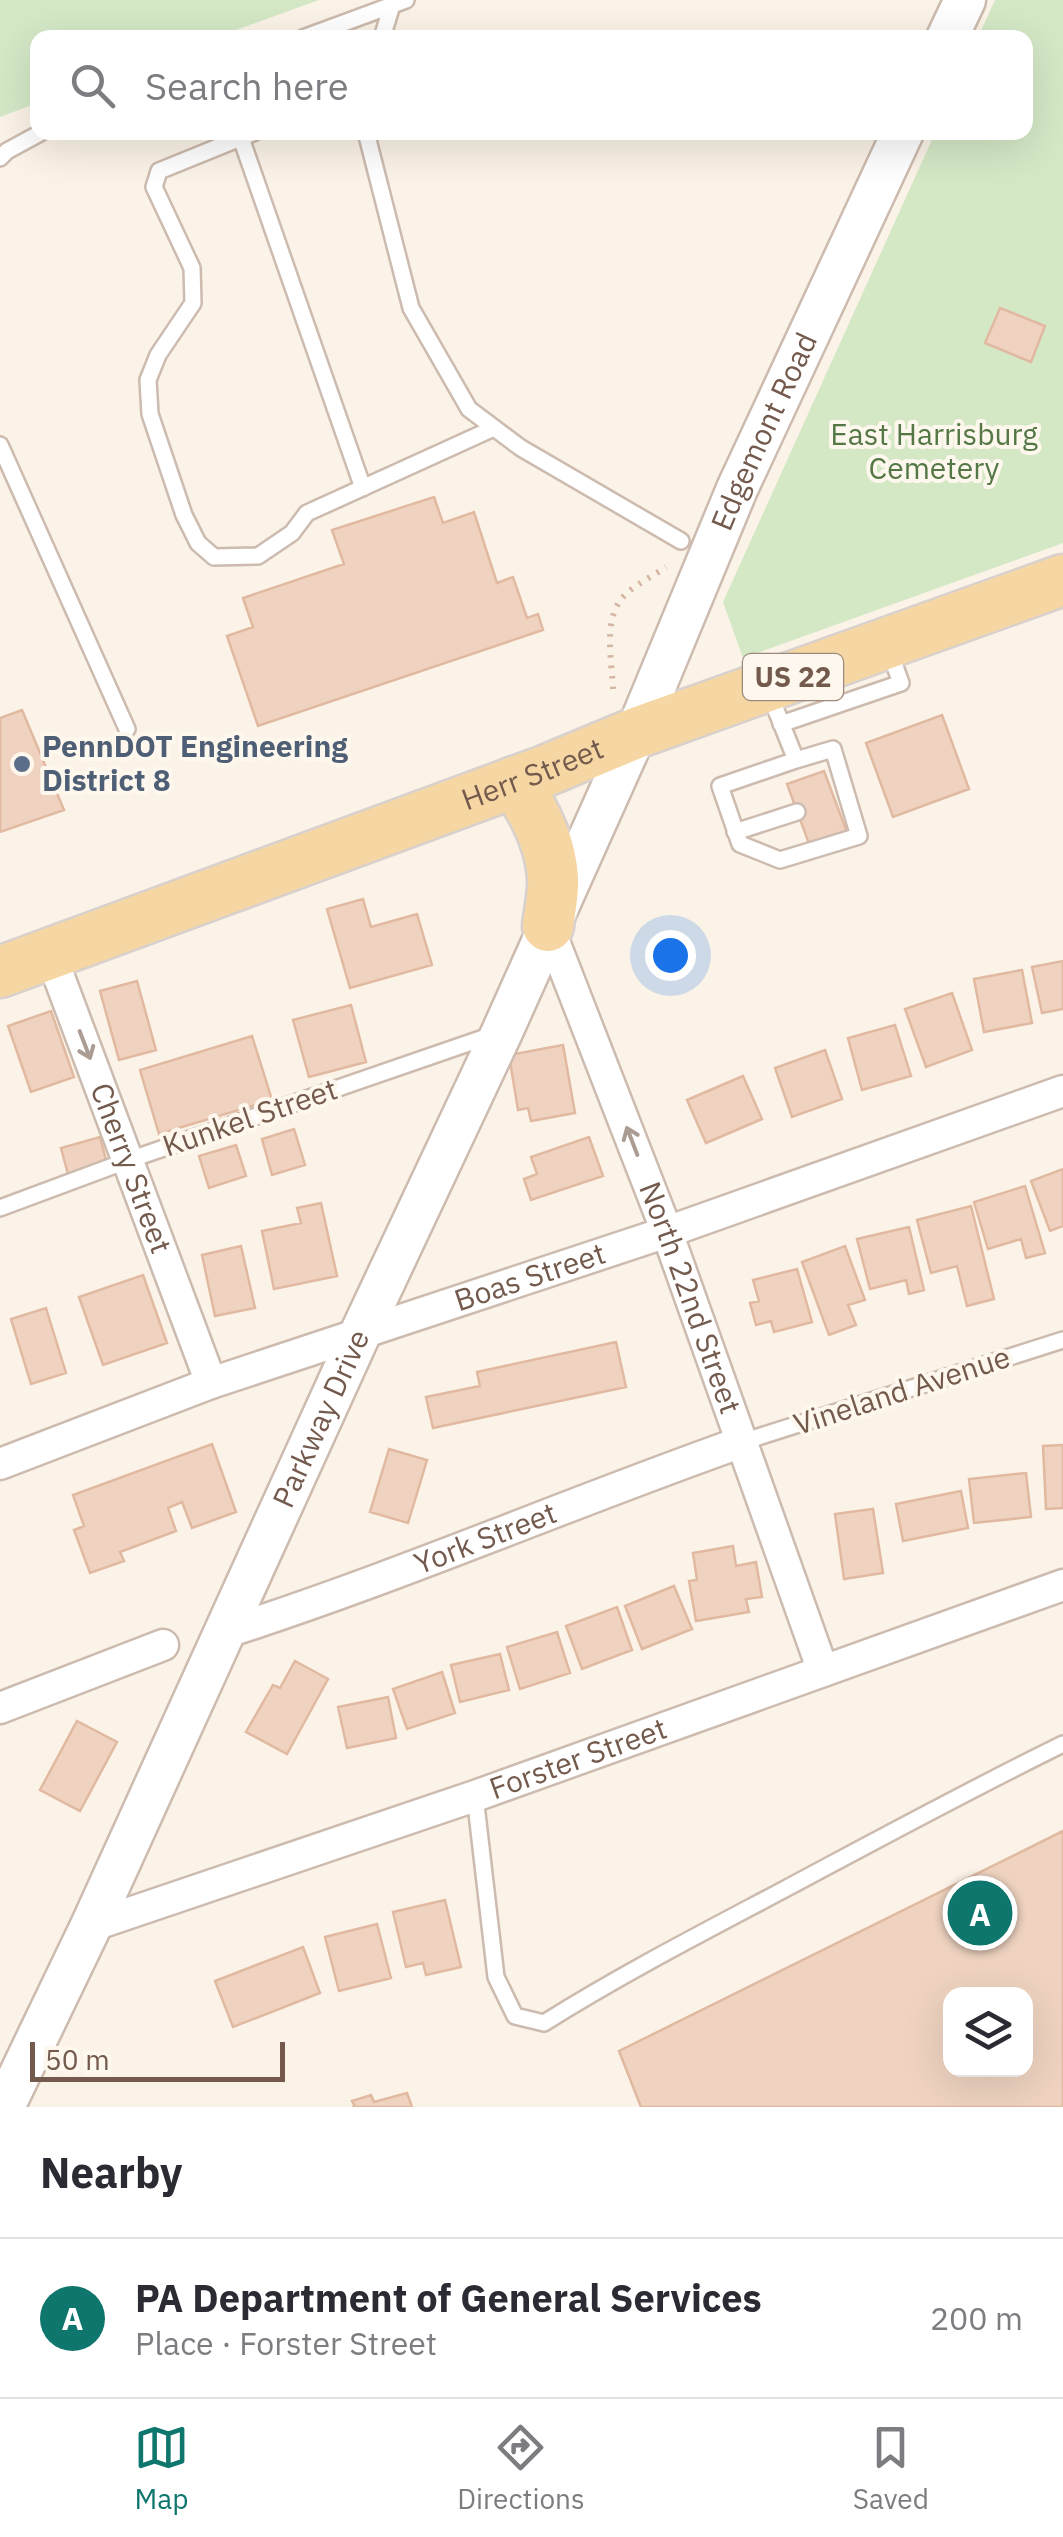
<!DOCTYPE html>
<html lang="en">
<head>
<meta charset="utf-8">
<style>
  body { margin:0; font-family:"IBM Plex Sans",sans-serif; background:#f2f2f3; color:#2b2b33 }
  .controls { position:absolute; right:30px; bottom:30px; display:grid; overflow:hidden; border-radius:20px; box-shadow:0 10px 40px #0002 }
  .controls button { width:90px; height:90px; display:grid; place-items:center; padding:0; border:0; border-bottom:2px solid #e1e1e2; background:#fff; color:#2b2b33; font:50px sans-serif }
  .scale { position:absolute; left:30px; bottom:25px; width:255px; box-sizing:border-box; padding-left:10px; border:5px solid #735a4d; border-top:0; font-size:28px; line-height:35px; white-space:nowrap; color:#735a4d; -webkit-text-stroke:8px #fef7ed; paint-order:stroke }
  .you { position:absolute; left:670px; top:955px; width:35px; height:35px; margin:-25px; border:8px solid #fff; border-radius:50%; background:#1a73e8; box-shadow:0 0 0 15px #1a73e833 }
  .badge { display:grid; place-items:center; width:65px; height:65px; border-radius:50%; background:#0f766e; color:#fff; font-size:32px; font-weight:700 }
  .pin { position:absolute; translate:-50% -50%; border:5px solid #fff; box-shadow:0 2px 10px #0006 }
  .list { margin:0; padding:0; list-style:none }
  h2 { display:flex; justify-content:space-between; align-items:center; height:130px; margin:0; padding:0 40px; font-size:42px }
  h2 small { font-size:32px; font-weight:400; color:#7c7c81 }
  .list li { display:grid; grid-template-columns:65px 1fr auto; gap:30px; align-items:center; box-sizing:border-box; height:160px; padding:0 40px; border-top:2px solid #e1e1e2 }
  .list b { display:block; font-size:38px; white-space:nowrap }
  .list p { margin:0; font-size:32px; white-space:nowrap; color:#7c7c81 }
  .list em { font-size:32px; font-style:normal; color:#7c7c81 }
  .icon { flex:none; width:55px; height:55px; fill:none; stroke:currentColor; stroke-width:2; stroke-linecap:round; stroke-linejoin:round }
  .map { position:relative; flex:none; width:1063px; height:2107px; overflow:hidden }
  .search { position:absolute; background:#fff; box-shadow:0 10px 40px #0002; left:30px; right:30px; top:30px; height:110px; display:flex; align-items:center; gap:25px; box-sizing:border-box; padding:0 35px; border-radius:20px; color:#7c7c81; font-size:38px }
  .sheet { height:290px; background:#fff }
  nav { display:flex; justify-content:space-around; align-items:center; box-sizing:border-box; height:140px; border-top:2px solid #e1e1e2; background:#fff; font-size:28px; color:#7c7c81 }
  nav a { display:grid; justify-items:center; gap:5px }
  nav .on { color:#0f766e }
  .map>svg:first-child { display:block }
</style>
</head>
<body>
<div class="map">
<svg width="1063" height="2107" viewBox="0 0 1063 2107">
  <rect width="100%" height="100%" fill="#fbf3e7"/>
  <path fill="#d4e8c6" d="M 0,0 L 319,0 L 217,37 L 38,38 L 37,103 L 0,117 Z
    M 995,0 L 1063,0 L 1063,543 L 743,658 L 723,602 L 935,133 L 1026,132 L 1026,38 L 978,37 Z"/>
  <path fill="#efd3c0" stroke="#e1b9a1" stroke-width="2.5" fill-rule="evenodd" d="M 1000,308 L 1045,326 L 1031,362 L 985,343 Z
    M 434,497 L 443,523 L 474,512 L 497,583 L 513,577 L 527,618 L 538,614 L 543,630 L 258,726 L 227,636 L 253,627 L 243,598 L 344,564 L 332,530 Z
    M 22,710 L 64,810 L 0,832 L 0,718 Z
    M 942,715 L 969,789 L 893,817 L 866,743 Z
    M 824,771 L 848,835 L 811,849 L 787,784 Z
    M 363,899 L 371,927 L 417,914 L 432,965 L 350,988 L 327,909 Z
    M 1063,961 L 1063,1009 L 1042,1013 L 1032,967 Z
    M 1022,970 L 1032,1023 L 984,1032 L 974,979 Z
    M 137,981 L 156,1050 L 119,1060 L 100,991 Z
    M 952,993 L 972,1050 L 926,1067 L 905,1009 Z
    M 351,1005 L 366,1062 L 309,1077 L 293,1020 Z
    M 51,1011 L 74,1077 L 31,1092 L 8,1026 Z
    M 895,1025 L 911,1076 L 862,1090 L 848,1038 Z
    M 252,1036 L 272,1100 L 159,1134 L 140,1070 Z
    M 563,1045 L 575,1113 L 531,1121 L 528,1108 L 518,1110 L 509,1055 Z
    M 825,1050 L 842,1099 L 792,1117 L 775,1068 Z
    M 743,1076 L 762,1119 L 706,1143 L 687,1100 Z
    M 294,1129 L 305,1165 L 272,1175 L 262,1139 Z
    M 100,1137 L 107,1164 L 68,1174 L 61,1148 Z
    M 589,1137 L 603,1176 L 531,1200 L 524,1179 L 537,1174 L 531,1157 Z
    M 236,1145 L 246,1176 L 209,1188 L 199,1156 Z
    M 1063,1169 L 1063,1226 L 1050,1231 L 1031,1181 Z
    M 1025,1186 L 1045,1253 L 1026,1258 L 1021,1239 L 988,1249 L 974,1202 Z
    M 321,1203 L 337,1276 L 274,1289 L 262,1231 L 301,1223 L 297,1208 Z
    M 971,1206 L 994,1299 L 967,1306 L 957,1266 L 931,1273 L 917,1220 Z
    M 909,1227 L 924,1290 L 909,1294 L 906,1280 L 870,1289 L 857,1239 Z
    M 241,1246 L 255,1308 L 215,1316 L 202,1255 Z
    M 845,1246 L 865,1300 L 848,1305 L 856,1325 L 829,1335 L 802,1262 Z
    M 797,1269 L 812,1322 L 774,1332 L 771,1321 L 756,1325 L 750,1303 L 759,1301 L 753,1280 Z
    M 143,1275 L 167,1343 L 103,1365 L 79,1297 Z
    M 46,1308 L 66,1373 L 31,1384 L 11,1319 Z
    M 616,1342 L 626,1387 L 433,1428 L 426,1397 L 480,1386 L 477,1372 Z
    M 212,1444 L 236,1512 L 192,1528 L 182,1502 L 168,1508 L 176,1531 L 120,1552 L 124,1561 L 90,1573 L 74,1530 L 84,1526 L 73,1495 Z
    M 1063,1445 L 1063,1508 L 1046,1509 L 1043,1446 Z
    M 389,1449 L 427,1460 L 408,1523 L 370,1512 Z
    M 1026,1473 L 1031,1517 L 974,1523 L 969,1479 Z
    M 961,1491 L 968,1528 L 903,1541 L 896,1504 Z
    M 873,1509 L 883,1573 L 844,1579 L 835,1514 Z
    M 733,1546 L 736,1566 L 756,1562 L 762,1597 L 746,1599 L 749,1612 L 696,1621 L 689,1581 L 697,1580 L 693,1553 Z
    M 674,1586 L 692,1629 L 642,1649 L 625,1606 Z
    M 617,1607 L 632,1650 L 582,1669 L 566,1626 Z
    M 557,1632 L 570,1673 L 520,1689 L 507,1647 Z
    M 500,1654 L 509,1690 L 460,1702 L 451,1665 Z
    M 295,1661 L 328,1679 L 287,1754 L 246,1732 L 273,1685 L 280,1688 Z
    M 442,1672 L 455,1713 L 407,1729 L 393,1689 Z
    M 388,1697 L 396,1738 L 347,1748 L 338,1707 Z
    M 77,1721 L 117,1742 L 80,1811 L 40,1790 Z
    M 1063,1831 L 1063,2107 L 641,2107 L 619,2051 ZM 950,1994 L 1026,1994 L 1026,2070 L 950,2070 Z
    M 445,1900 L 461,1967 L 426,1975 L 423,1963 L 406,1967 L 393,1912 Z
    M 377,1924 L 391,1978 L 339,1991 L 325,1937 Z
    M 303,1947 L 320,1993 L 233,2027 L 215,1981 Z
    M 407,2093 L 412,2107 L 352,2107 L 355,2106 L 352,2101 L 371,2095 L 374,2102 Z"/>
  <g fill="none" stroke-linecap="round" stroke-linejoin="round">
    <defs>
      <path id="service" d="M 303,38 L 406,0
        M 382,38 L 392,5
        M 255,132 L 159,171 L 154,187 L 192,268 L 193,303 L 158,355 L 148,380 L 150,414 L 184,515 L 198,543 L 214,557 L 258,556 L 292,533 L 307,513 L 494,428
        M 366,132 L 411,308 L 469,409 L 521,448 L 681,541
        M 241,138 L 363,488
        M 0,158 L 7,151 L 42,132
        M 0,445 L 127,729
        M 768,690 L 796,760 L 720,786 L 740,844 L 780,860 L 859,836 L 833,749 L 796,760
        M 781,724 L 901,683 L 889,650
        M 735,832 L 797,812
        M 0,1208 L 129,1160 L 492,1035
        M 742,1442 L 1063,1340
        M 475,1796 L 496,1977 L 515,2016 L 544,2023 C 622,1974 704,1932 785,1889 C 877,1840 969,1790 1063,1744"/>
      <g id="minor">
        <path id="s1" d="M 548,926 L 667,1232 L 823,1671"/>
        <path id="s2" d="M 50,953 L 211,1383"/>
        <path id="s3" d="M 0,1464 L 211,1383 L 667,1232 L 1063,1091"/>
        <path id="s4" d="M 224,1633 C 399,1577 569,1503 742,1442"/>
        <path d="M 0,1708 L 163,1645"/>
        <path id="s5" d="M 91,1926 L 475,1796 L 1063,1585"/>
      </g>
      <g id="tertiary">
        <path d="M 947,38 L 965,0"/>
        <path id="s6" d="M 4,2107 L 91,1926 L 360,1334 L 502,1032 L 636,733 L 737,489 L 903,132"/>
      </g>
      <g id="primary">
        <path d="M 514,782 C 534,810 551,843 553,878 C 554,893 550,910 548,926"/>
        <path id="s7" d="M 0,972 L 545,771 L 636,733 L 1063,580"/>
      </g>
    </defs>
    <use href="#service" stroke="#ccbbae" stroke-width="20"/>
    <use href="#minor" stroke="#ccbbae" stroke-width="35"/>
    <use href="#tertiary" stroke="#ccbbae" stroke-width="45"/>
    <use href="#primary" stroke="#d8d1cd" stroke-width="55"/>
    <path stroke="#d4b6a3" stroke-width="6" stroke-dasharray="2.5 8" stroke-linecap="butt" d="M 613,689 C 612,660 602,617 625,595 C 636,584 653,576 666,567"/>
    <use href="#service" stroke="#fff" stroke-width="15"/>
    <use href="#minor" stroke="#fff" stroke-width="30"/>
    <use href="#tertiary" stroke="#fff" stroke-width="40"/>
    <use href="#primary" stroke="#f6d7a3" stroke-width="50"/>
  </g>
  <defs><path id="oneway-shaft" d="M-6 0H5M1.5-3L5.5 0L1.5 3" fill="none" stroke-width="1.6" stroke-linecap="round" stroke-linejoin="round" transform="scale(2.5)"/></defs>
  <g stroke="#ab9c94">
    <use href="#oneway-shaft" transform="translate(85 1045) rotate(69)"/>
    <use href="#oneway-shaft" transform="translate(632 1141) rotate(-111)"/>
  </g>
  <circle fill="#5c6f8a" stroke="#fef7ed" stroke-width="4" cx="22" cy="764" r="10"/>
  <g text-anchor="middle" stroke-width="8" stroke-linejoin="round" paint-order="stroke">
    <rect fill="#fef7ed" stroke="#9d897d" stroke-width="2.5" x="743" y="654" width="100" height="46" rx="8"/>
    <g font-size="28" font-weight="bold" fill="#735a4d">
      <text x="793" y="687">US 22</text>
    </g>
    <g font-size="30" fill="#735a4d" stroke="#fef7ed">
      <text dy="10" stroke="none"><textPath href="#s6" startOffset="1840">Edgemont Road</textPath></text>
      <text dy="10" stroke="none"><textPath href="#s7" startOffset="568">Herr Street</textPath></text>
      <text transform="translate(250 1118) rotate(-19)" y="10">Kunkel Street</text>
      <text dy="10" stroke="none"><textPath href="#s2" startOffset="230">Cherry Street</textPath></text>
      <text dy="10" stroke="none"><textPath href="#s3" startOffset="562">Boas Street</textPath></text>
      <text dy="10" stroke="none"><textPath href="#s1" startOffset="398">North 22nd Street</textPath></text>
      <text transform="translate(902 1391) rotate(-18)" y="10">Vineland Avenue</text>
      <text dy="10" stroke="none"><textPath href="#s6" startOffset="758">Parkway Drive</textPath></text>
      <text dy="10" stroke="none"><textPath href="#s4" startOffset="278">York Street</textPath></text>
      <text dy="10" stroke="none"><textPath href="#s5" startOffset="515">Forster Street</textPath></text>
    </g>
    <g font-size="30" fill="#547845" stroke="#fef7ed">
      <text x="934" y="445">East Harrisburg<tspan x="934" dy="34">Cemetery</tspan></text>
    </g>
    <g font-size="30" font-weight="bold" fill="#4e5e75" stroke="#fef7ed" text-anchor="start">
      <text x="42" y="757">PennDOT Engineering<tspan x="42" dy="34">District 8</tspan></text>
    </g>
  </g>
</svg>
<div class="controls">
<button><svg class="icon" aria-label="layers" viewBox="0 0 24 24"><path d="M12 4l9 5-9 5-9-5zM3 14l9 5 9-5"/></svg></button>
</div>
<div class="scale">50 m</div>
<div class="you"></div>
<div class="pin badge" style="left:980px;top:1913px">A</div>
<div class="search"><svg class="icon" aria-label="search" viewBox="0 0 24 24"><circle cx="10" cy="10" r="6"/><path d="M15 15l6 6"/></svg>Search here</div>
</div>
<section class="sheet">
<h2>Nearby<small></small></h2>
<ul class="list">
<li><span class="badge">A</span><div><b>PA Department of General Services</b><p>Place · Forster Street</p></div><em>200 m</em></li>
</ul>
</section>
<nav>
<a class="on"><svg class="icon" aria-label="map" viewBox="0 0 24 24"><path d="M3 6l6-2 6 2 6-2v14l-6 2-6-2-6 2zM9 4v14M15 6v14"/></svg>Map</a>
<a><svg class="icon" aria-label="directions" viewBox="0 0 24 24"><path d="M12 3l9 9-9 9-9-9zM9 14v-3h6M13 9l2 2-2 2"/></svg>Directions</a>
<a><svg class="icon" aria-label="saved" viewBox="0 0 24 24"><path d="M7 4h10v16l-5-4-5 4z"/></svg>Saved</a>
</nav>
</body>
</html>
